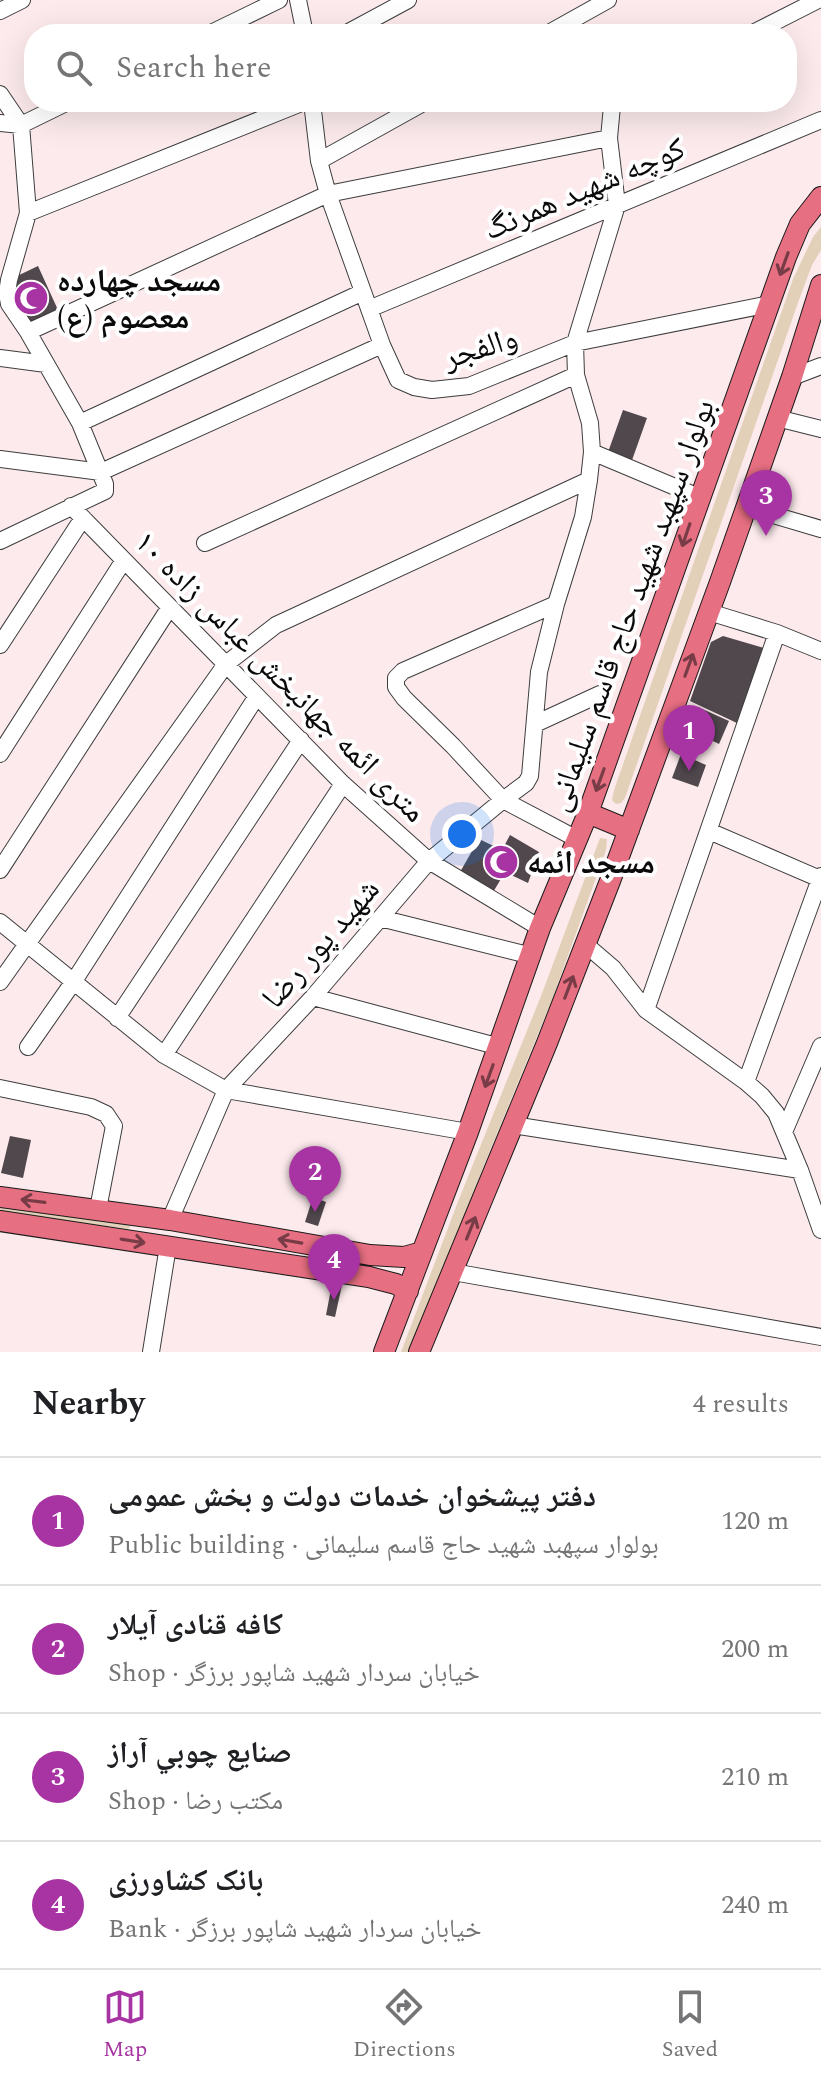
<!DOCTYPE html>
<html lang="en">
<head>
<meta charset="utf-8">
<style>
  body { margin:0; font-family:Spectral,"Noto Naskh Arabic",serif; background:#f2f2f2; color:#202124 }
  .you { position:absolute; left:462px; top:834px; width:28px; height:28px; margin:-20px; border:6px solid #fff; border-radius:50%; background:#1a73e8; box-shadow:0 0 0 12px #1a73e833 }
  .badge { display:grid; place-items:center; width:52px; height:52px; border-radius:50%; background:#a834a3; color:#fff; font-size:26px; font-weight:700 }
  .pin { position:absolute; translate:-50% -66px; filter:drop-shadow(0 2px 4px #0008) }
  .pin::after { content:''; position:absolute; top:42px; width:28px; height:24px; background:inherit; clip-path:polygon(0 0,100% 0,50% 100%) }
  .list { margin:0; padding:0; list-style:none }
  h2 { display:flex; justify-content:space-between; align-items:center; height:104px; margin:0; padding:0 32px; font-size:34px }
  h2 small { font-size:26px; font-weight:400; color:#757577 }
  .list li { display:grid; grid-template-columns:52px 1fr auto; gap:24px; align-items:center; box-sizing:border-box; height:128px; padding:0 32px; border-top:2px solid #e0e0e0 }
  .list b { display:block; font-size:30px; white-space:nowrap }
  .list p { margin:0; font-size:26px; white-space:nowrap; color:#757577 }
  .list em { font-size:26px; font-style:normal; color:#757577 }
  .icon { flex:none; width:44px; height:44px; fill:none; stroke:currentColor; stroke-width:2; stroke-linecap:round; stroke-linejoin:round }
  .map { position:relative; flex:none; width:821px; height:1352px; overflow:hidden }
  .search { position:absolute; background:#fff; box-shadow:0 8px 32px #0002; left:24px; right:24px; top:24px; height:88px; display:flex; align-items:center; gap:20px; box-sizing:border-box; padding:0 28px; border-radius:32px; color:#757577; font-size:30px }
  .sheet { height:616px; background:#fff }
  nav { display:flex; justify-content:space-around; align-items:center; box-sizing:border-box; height:112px; border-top:2px solid #e0e0e0; background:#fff; font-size:22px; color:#757577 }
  nav a { display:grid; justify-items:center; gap:4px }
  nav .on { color:#a834a3 }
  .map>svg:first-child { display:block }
</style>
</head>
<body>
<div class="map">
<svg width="821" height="1352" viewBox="0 0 821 1352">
  <rect width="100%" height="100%" fill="#fceaec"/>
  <path fill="#e2d0b8" d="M 821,227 L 821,250 L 812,265 L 800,297 L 625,798 L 621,803 L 616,804 L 612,800 L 614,790 L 793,279 L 813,237 Z
    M 600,838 L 607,839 L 606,850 L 552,1000 L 482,1170 L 411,1352 L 401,1352 L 459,1199 L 541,996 Z
    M 0,1204 L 131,1223 L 131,1226 L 128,1229 L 0,1212 Z"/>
  <path fill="#51484d" d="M 38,266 L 58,310 L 26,325 L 11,304 L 13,278 Z
    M 623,410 L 647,418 L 631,463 L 607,455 Z
    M 723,636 L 764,648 L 739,724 L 690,701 L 711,642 Z
    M 698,707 L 729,721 L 719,744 L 688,729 Z
    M 681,754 L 706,765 L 698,787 L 672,778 Z
    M 510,835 L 539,852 L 528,883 L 505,872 L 492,894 L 460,872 L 479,839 L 502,850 Z
    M 10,1136 L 31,1140 L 23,1178 L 1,1173 Z
    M 313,1197 L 326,1202 L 318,1226 L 305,1222 Z
    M 332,1284 L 342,1285 L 335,1317 L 326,1315 Z"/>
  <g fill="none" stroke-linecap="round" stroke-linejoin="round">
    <defs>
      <path id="minor" d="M 298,0 L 305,34
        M 0,11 L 22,0
        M 209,34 L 279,0
        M 345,34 L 408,0
        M 547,34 L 608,0
        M 751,34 L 818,0
        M 0,94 L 21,125 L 28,213 L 9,280 L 7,293 L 9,304 L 28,332 L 80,423 L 105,484 L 105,491 L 0,541
        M 312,102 L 319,161 L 328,194 L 382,345 L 398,380 L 414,387 L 432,390 L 469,386 L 575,343 L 770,304
        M 0,123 L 21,125 L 68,102
        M 319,161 L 425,102
        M 28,213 L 304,102
        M 369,309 L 821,120
        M 28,332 L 328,194 L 609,138 L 612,106 L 617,102
        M 0,358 L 46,364
        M 792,377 L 821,366
        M 777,418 L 821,429
        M 80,423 L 363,292
        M 592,452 L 699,497
        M 0,459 L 101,472 L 382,345
        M 71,506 L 343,784 L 429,861 L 540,928
        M 746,507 L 821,529
        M 205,543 L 576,375
        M 556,604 L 403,671 L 396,678 L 396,687 L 404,698 L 453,746 L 503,800 L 526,783 L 530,776 L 539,672 L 556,604 L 583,517 L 589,480 L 592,452 L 590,423 L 576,375 L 575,343 L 617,205 L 609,138
        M 709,612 L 777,633 L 821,651
        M 0,645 L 83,518
        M 535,724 L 600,694
        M 0,754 L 124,560
        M 709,831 L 820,879
        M 0,870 L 170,607
        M 380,918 L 532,956
        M 0,922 L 164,1055 L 226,1090 L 468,1132
        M 585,944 L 613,968 L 646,1010 L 746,1082 L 762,1096 L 776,1113 L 800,1170 L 821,1230
        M 0,982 L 226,664 L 276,625 L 589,480
        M 313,997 L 500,1047
        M 646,1010 L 777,633
        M 117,1018 L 301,740
        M 28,1047 L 74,981 L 257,696
        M 164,1055 L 343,784
        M 746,1082 L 821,876
        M 0,1088 L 91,1107 L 106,1114 L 114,1126 L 98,1209
        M 513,1125 L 800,1170
        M 784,1132 L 821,1046
        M 170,1220 L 226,1090 L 313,997 L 429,861 L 503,800 L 577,839
        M 453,1272 L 821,1337
        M 151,1352 L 168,1246"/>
      <path id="major" d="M 588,813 L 629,830
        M 0,1197 L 170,1220 L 370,1255 L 404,1257 L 422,1252
        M 0,1221 L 369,1277 L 396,1284 L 408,1291
        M 384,1352 L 468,1132 L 540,928 L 588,813 L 786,257 L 800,224 L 821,197
        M 419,1352 L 547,1043 L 610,881 L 720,582 L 792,377 L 821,285"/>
    </defs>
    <use href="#minor" stroke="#3d3d3d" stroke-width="18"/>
    <use href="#major" stroke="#1b1b1b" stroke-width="22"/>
    <use href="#minor" stroke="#fff" stroke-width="16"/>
    <use href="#major" stroke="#e76f82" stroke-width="20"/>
  </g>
  <defs><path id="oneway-shaft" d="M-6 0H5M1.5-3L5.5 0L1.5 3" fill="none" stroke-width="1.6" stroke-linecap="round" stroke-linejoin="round" transform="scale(2)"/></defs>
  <g stroke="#783c46">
    <use href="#oneway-shaft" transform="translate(784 264) rotate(110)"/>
    <use href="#oneway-shaft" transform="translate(686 535) rotate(109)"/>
    <use href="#oneway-shaft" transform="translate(689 665) rotate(-70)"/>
    <use href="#oneway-shaft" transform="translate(600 780) rotate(110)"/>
    <use href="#oneway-shaft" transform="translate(569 987) rotate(-69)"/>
    <use href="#oneway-shaft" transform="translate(489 1076) rotate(110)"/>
    <use href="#oneway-shaft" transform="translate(33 1201) rotate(-173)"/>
    <use href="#oneway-shaft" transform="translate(471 1228) rotate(-68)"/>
    <use href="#oneway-shaft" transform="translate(133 1241) rotate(9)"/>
    <use href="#oneway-shaft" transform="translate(290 1241) rotate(-170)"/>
  </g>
  <defs>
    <symbol id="mosque-disc" viewBox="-11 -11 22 22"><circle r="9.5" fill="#a834a3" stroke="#fff"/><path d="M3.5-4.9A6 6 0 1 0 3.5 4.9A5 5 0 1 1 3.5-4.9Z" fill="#fff"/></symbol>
  </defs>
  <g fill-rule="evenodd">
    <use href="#mosque-disc" x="11" y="278" width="40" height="40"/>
    <use href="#mosque-disc" x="481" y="842" width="40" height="40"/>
  </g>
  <g text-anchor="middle" stroke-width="8" stroke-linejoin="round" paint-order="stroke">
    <g font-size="32" fill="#0a0a0a" stroke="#fff">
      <text transform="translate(584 188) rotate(-23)" y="11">کوچه شهید همرنگ</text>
      <text transform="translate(480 347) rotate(-17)" y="11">والفجر</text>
      <text transform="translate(630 605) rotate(-70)" y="11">بولوار سپهبد شهید حاج قاسم سلیمانی</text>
      <text transform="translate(281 676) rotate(45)" y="11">۱۰ متری ائمه جهانبخش عباس زاده</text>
      <text transform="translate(320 943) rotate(-49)" y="11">شهید پور رضا</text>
    </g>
    <g font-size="32" font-weight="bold" fill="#0a0a0a" stroke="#fff" text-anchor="start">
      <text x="57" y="291">مسجد چهارده<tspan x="57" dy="37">معصوم (ع)</tspan></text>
      <text x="527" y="873">مسجد ائمه</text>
    </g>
  </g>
</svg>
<div class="you"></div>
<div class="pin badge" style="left:689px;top:771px">1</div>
<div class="pin badge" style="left:315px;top:1212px">2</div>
<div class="pin badge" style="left:766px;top:536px">3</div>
<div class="pin badge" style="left:334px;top:1300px">4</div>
<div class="search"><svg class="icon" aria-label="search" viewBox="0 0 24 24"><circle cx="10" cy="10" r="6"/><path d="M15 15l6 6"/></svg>Search here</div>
</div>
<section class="sheet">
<h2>Nearby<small>4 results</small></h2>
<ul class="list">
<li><span class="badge">1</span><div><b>دفتر پیشخوان خدمات دولت و بخش عمومی</b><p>Public building · بولوار سپهبد شهید حاج قاسم سلیمانی</p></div><em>120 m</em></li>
<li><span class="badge">2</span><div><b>کافه قنادی آیلار</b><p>Shop · خیابان سردار شهید شاپور برزگر</p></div><em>200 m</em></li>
<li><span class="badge">3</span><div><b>صنايع چوبي آراز</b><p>Shop · مکتب رضا</p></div><em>210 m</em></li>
<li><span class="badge">4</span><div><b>بانک کشاورزی</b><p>Bank · خیابان سردار شهید شاپور برزگر</p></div><em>240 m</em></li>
</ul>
</section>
<nav>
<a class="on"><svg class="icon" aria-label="map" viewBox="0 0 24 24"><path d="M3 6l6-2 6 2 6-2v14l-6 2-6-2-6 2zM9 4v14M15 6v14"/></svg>Map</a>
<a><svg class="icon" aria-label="directions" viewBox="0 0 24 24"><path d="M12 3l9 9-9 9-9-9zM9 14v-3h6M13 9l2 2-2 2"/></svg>Directions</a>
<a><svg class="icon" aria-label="saved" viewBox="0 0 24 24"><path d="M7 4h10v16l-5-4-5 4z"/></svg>Saved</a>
</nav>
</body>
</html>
